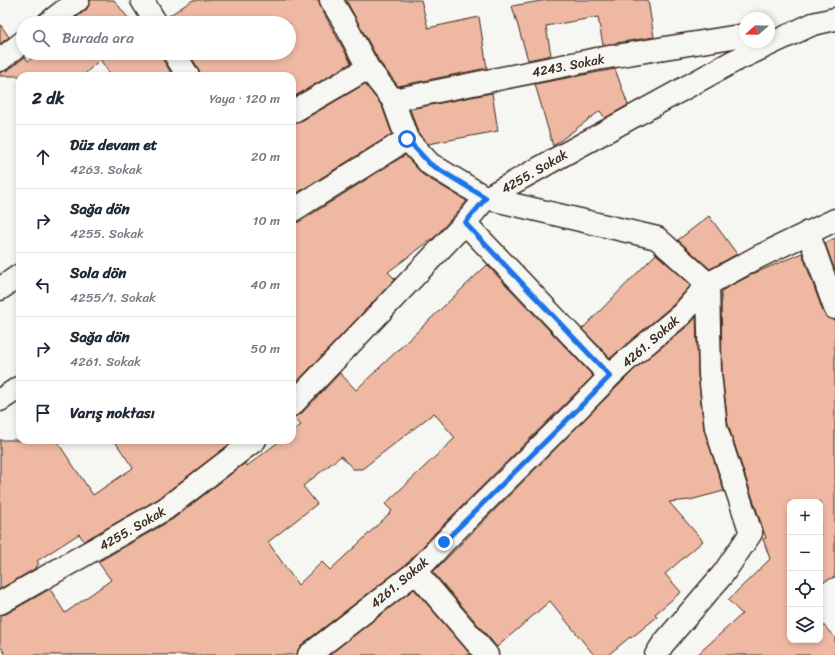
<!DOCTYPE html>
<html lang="tr">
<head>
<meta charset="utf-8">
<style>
  body { margin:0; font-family:Sriracha,sans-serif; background:#f2f2f3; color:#1f2937 }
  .controls { position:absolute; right:12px; bottom:12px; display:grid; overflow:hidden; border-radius:8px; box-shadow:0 2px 6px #0003 }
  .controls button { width:36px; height:36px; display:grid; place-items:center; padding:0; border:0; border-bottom:1px solid #e0e1e3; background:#fff; color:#1f2937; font:20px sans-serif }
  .compass { position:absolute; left:739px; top:12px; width:36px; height:36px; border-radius:50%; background:#fff; box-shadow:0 2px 6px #0003; rotate:250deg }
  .stop { position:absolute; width:12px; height:12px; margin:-9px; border:3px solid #1a73e8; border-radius:50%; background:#fff }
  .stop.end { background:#1a73e8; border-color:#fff; box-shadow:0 1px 4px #0008 }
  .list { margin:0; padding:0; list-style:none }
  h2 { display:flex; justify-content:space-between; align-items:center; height:52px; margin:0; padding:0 16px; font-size:17px }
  h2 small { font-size:13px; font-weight:400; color:#747a83 }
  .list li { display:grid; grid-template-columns:26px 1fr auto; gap:12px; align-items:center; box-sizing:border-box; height:64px; padding:0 16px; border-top:1px solid #e0e1e3 }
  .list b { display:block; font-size:15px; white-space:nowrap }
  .list p { margin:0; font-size:13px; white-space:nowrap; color:#747a83 }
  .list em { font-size:13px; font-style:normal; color:#747a83 }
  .icon { flex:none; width:22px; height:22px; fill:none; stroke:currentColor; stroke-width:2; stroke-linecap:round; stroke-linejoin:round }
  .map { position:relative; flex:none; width:835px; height:655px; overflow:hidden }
  .search { position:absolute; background:#fff; box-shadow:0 2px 6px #0003; left:16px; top:16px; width:280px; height:44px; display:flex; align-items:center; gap:10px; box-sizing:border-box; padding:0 14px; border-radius:22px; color:#747a83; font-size:15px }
  .panel { position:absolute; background:#fff; box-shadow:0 2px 6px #0003; left:16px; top:72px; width:280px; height:372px; border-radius:12px }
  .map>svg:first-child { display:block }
</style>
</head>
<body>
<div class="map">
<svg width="835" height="655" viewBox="0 0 835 655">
  <rect width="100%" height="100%" fill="#f6f6f2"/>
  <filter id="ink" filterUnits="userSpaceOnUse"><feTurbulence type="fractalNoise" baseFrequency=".025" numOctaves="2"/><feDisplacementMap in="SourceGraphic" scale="8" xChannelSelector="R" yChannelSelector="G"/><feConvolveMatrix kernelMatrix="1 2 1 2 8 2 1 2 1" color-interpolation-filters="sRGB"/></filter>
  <g filter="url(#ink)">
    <path fill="#eeb8a2" stroke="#3b2a1e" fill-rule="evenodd" d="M 90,0 L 114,0 L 132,23 L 69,23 L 86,10 L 89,5 Z
      M 193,0 L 319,0 L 320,6 L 351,63 L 292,98 L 292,76 L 200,76 L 199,70 L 189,53 L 289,53 L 289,23 L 168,23 L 167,17 Z
      M 346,0 L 421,0 L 428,28 L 479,17 L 487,68 L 398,86 L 379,61 Z
      M 547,0 L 648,0 L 654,37 L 603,45 L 598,17 L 546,26 L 551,55 L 528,60 L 512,6 Z
      M 0,24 L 9,37 L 0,44 Z
      M 39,53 L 162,53 L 163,60 L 173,76 L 111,76 L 100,59 L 83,76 L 0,76 L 0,72 L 8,70 L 25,57 L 28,61 Z
      M 615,69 L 628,105 L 605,118 L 600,111 L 553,146 L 535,84 Z
      M 365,84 L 382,106 L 392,134 L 292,196 L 292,124 L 298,123 Z
      M 492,93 L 498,131 L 428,144 L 418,132 L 410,109 Z
      M 405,155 L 423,175 L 467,201 L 436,236 L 388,272 L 395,279 L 292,387 L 292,223 L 299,222 Z
      M 709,216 L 737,254 L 710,269 L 678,240 Z
      M 835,238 L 835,271 L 825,243 Z
      M 802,253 L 823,312 L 827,318 L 835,320 L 835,577 L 820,583 L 820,502 L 790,502 L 790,640 L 820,640 L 820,621 L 835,638 L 835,655 L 697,655 L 742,614 L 728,600 L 770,559 L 763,539 L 766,538 L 728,425 L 722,373 L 721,291 L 755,273 Z
      M 656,254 L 691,285 L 673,305 L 610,358 L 582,329 Z
      M 487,265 L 593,376 L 435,533 L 408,563 L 301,645 L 298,650 L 297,655 L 6,655 L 0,646 L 0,615 L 6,614 L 50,589 L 65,613 L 111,580 L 98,562 L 173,519 L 245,463 L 247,466 L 281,440 L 292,440 L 292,431 L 301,425 L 293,417 L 301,414 L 340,373 L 356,390 ZM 434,413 L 455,438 L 385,504 L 392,511 L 357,545 L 330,570 L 322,562 L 298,585 L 268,542 L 317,504 L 303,486 L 341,456 L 353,469 L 362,469 Z
      M 696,317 L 698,374 L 704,430 L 724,491 L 690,500 L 669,502 L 703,541 L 665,574 L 681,592 L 655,614 L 657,617 L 631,638 L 630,637 L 608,655 L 594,655 L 550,601 L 497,647 L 433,572 L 619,385 L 636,368 L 690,324 Z
      M 0,440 L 56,440 L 93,495 L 133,468 L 114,440 L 229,440 L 231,443 L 158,499 L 84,541 L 79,534 L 37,561 L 39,564 L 35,567 L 36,568 L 0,589 Z
      M 414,589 L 471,655 L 329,655 Z"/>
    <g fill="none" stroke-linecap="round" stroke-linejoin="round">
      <defs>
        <path id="minor" d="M 142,0 L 156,23
          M 331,0 L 344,22 L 368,68 L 393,100 L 407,139 L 430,164 L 486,198 L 657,238 L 708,284 L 710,374 L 716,428 L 751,533 L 723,574 L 663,644 L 656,655
          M 48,23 L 78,0
          M 174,53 L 188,76
          M 0,60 L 23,42
          M 393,100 L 597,59 L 745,35
          M 292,112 L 368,68
          M 292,211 L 407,139
          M 465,223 L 610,376
          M 808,232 L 835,308
          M 0,289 L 20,275
          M 0,400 L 20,387
          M 292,405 L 465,223 L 486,198 L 552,161 L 734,61 L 813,24 L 835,19
          M 416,572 L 487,655
          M 0,603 L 165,509 L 255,440
          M 309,655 L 416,572 L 444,542 L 577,410 L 610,376 L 628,359 L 682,314 L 708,284 L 758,257 L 835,220"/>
      </defs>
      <use href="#minor" stroke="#3b2a1e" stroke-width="25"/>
      <use href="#minor" stroke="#f6f6f2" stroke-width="22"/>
    </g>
  </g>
  <g fill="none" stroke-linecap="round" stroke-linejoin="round" filter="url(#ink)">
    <path stroke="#1a73e8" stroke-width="5" d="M 407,139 L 430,164 L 486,198 L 465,223 L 610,376 L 577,410 L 444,542"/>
  </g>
  <g text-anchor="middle" stroke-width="3" stroke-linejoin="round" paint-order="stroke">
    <g font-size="13" fill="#3b2a1e" stroke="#f6f6f2">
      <text transform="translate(568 65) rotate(-11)" y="5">4243. Sokak</text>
      <text transform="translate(534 171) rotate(-30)" y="5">4255. Sokak</text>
      <text transform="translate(650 341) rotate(-41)" y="5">4261. Sokak</text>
      <text transform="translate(132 528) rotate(-30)" y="5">4255. Sokak</text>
      <text transform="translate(399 582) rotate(-40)" y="5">4261. Sokak</text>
    </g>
  </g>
</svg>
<div class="controls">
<button>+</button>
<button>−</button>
<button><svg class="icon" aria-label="locate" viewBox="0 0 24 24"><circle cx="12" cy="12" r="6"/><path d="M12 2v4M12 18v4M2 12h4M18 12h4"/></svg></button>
<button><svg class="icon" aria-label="layers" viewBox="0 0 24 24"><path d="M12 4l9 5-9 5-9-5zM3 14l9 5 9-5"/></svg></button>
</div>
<svg class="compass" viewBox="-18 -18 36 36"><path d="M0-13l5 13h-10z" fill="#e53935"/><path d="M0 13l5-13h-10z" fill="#747a83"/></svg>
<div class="stop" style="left:407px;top:139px"></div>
<div class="stop end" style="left:444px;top:542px"></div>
<div class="search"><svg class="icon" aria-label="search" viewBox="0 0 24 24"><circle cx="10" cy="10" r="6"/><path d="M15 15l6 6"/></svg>Burada ara</div>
<section class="panel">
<h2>2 dk<small>Yaya · 120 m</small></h2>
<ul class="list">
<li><svg class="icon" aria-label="ahead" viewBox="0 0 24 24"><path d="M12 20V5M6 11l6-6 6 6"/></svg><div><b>Düz devam et</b><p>4263. Sokak</p></div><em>20 m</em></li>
<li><svg class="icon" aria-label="right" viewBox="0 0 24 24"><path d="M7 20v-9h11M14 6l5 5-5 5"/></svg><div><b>Sağa dön</b><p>4255. Sokak</p></div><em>10 m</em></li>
<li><svg class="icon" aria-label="left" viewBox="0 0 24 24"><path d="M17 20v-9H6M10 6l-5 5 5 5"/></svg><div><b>Sola dön</b><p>4255/1. Sokak</p></div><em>40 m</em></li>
<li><svg class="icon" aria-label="right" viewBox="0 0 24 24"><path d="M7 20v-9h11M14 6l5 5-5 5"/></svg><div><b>Sağa dön</b><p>4261. Sokak</p></div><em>50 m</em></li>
<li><svg class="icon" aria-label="arrive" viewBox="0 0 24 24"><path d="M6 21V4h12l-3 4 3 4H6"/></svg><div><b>Varış noktası</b></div></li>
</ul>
</section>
</div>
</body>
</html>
